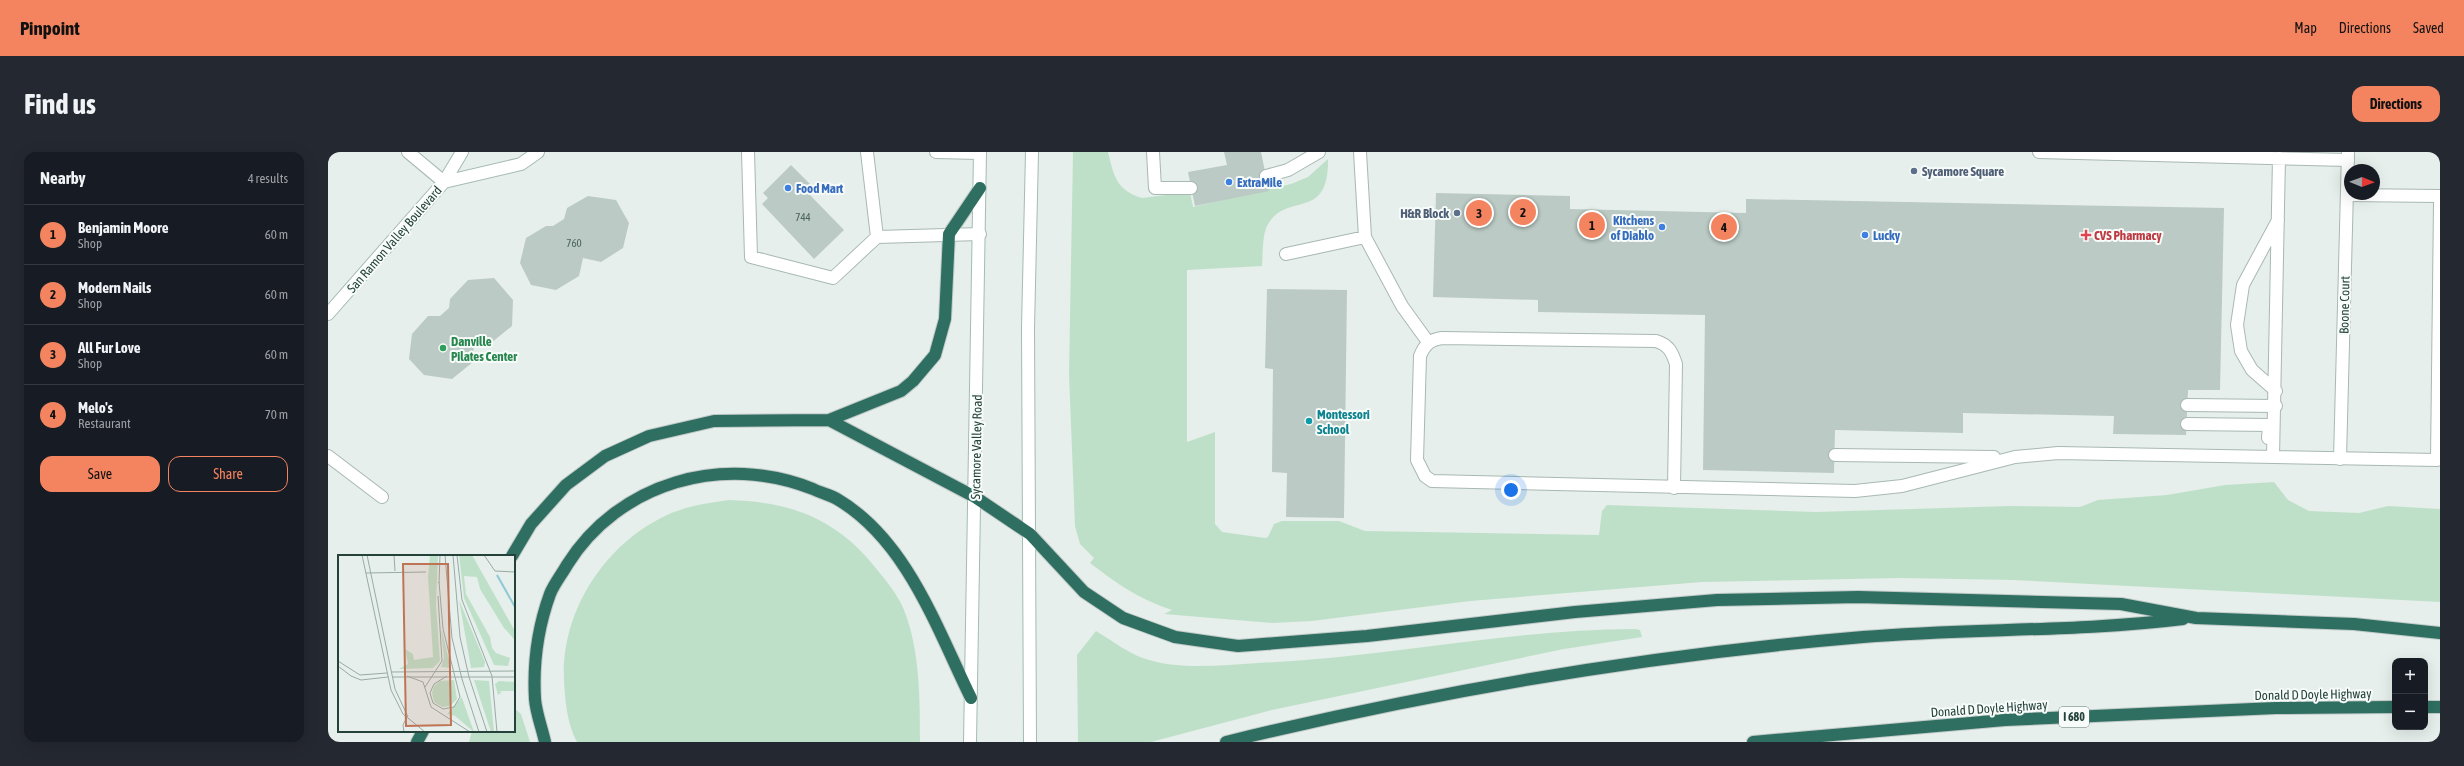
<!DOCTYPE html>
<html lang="en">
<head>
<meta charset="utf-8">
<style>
  body { margin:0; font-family:"Asap Condensed",sans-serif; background:#242831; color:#f1f3f6 }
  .controls { position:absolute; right:12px; bottom:12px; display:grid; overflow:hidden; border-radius:8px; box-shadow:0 4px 16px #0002 }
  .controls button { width:36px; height:36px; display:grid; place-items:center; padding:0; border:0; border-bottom:1px solid #363941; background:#171b24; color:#f1f3f6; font:20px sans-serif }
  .compass { position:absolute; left:2016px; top:12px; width:36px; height:36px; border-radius:50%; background:#171b24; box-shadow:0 4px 16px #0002; rotate:91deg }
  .you { position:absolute; left:1183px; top:338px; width:14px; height:14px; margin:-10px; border:3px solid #fff; border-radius:50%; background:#1a73e8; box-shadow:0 0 0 6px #1a73e833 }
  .badge { display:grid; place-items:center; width:26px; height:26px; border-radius:50%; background:#f4845f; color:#111; font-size:13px; font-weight:700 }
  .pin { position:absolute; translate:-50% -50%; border:2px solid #fff; box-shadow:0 1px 4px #0006 }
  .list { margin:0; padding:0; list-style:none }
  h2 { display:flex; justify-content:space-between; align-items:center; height:52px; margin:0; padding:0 16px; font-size:17px }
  h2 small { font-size:13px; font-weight:400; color:#9ea1a6 }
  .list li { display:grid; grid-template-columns:26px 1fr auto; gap:12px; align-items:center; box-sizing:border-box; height:60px; padding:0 16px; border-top:1px solid #363941 }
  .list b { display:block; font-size:15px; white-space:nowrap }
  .list p { margin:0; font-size:13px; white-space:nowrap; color:#9ea1a6 }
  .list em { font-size:13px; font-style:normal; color:#9ea1a6 }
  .actions { display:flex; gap:8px; padding:12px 16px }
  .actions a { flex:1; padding:9px 0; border:1px solid #f4845f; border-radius:12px; text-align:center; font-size:14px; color:#f4845f }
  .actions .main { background:#f4845f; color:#111 }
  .map { position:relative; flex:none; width:2112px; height:590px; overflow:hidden; border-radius:12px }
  header { display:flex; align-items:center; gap:24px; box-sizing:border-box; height:56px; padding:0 20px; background:#f4845f; color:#111 }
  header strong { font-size:19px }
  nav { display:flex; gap:22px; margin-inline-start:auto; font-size:14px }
  .intro { display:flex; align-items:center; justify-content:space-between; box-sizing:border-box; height:96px; padding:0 24px }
  h1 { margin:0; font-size:28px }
  .button { padding:10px 18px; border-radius:12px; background:#f4845f; color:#111; font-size:14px; font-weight:700 }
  main { display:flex; gap:24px; padding:0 24px }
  aside { flex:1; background:#171b24; border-radius:12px; box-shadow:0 4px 16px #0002 }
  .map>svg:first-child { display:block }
</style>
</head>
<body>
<header>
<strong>Pinpoint</strong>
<nav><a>Map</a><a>Directions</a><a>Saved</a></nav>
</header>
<div class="intro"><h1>Find us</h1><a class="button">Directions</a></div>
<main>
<aside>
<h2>Nearby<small>4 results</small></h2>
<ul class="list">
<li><span class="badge">1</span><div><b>Benjamin Moore</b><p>Shop</p></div><em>60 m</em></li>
<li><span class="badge">2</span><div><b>Modern Nails</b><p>Shop</p></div><em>60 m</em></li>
<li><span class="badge">3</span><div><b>All Fur Love</b><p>Shop</p></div><em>60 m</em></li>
<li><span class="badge">4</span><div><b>Melo's</b><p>Restaurant</p></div><em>70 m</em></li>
</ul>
<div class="actions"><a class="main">Save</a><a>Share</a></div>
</aside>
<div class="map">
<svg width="2112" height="590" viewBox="0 0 2112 590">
  <rect width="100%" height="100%" fill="#e6efeb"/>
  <path fill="#bfe0c8" d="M 745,0 L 780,0 C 786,24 788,38 814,46 L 862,40 L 865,55 L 963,32 L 980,25 L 1000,7 C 1001,71 958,38 939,74 C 934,85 935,102 934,114 L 859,118 L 859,290 L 887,280 L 887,372 L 894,380 L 937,386 L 940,385 L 946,372 L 954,369 L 1011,369 L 1037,379 L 1271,383 L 1274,359 L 1279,353 L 1488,360 L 1680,354 L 1752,355 L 1770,348 L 1839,343 L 1897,333 L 1946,330 L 1960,348 L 1981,359 L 2031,361 L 2060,354 L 2112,357 L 2112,450 L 1686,428 L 1572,426 L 1374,430 L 1142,449 L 984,469 L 945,471 L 836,462 L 844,458 C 809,446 791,433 762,411 L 766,406 L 752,392 L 747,374 L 741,222 Z
    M 402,348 C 466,350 511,368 551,420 C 560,431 571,445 576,458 C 592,498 592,547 592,590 L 249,590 C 239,572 237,548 236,528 C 233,460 276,393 337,364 C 357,354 380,351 402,348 Z
    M 1307,477 L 1312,478 L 1314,485 L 1236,497 L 944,558 L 823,590 L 750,590 L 749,503 L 768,479 C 785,489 802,503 821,508 C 855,518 895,513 930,511 C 1056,506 1181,477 1307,477 Z
    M 186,556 L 193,562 L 202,590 L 141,590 L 144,579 L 186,579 Z"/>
  <path fill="#bbcac4" d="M 896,0 L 933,0 L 941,39 L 867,54 L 860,20 L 899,13 Z
    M 463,13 L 485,35 L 480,41 L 516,78 L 486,107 L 434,52 L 440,46 L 435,41 Z
    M 1108,41 L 1242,44 L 1242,57 L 1418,61 L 1418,47 L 1896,56 L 1892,238 L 1860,238 L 1858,283 L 1785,282 L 1786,264 L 1635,261 L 1635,281 L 1507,278 L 1506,321 L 1375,318 L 1377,163 L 1210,160 L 1210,148 L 1105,145 Z
    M 260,44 L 288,48 L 301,71 L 295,96 L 273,110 L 255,106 L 251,124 L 228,138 L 203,133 L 192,111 L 198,86 L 218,74 L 225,74 L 236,67 L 239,56 Z
    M 166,126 L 185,148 L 184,174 L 163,191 L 146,190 L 145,210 L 124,227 L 96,223 L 81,207 L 84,182 L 100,164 L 112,164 L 121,156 L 122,147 L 140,128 Z
    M 939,137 L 1019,138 L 1016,366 L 958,365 L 959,321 L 944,320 L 945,217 L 937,216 Z"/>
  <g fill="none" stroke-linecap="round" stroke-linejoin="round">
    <defs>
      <path id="service" d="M 420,0 L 423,105 L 505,126 L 549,85 L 652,82
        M 539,0 L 549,85
        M 608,0 L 652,1
        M 825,0 L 827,36 L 863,36
        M 1032,0 L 1037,85 L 1074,154 L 1100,190
        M 1711,0 L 2020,8
        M 938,24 L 960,18 L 991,0
        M 2019,43 L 2112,44
        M 958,102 L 1037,85
        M 1948,239 L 1924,218 L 1913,199 L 1909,173 L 1915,133 L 1950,68
        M 1859,253 L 1948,254
        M 1859,272 L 1941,273 L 1940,286
        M 1507,303 L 1666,305
        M 0,304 L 54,345
        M 1945,305 L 1951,6
        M 1346,336 L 1348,212 C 1344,200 1341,193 1328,189 L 1114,186 C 1102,188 1097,192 1092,204 L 1089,308 L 1097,324 L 1104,329 L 1527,339 L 1574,334 L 1687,305 L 1730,301 L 2109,308 L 2112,51"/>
      <path id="minor" d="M 80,0 L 116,30
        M 2012,307 L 2020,0"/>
      <path id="secondary" d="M 116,30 L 193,12 L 210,0
        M 0,162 L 116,30 L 134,0
        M 642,590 L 652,0
        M 702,590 L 700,176 L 704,0"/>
      <path id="motorway" d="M 501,268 L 647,345 L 702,382 L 756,440 L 795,466 L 847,485 L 910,494 L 1039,484 L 1247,460 L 1389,448 L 1530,445 L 1793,452 L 1868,466 L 2026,472 L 2112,481
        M 184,404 L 203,372 L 238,333 L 277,304 L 321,284 L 386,269 L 501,268 L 573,239 L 585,229 L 607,203 L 617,167 L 621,82 L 652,36
        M 2097,555 L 2112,555
        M 89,590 L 95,579
        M 217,590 C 214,576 208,561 207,547 C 205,512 210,475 222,442 C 226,432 234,422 239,413 C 291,330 395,301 485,337 C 493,341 502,343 509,347 C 579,388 609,477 643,546
        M 898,590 C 1107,539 1320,503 1535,485 C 1641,476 1749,480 1855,467
        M 1425,590 L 1677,568 L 1948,556 L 2067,555"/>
    </defs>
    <use href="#service" stroke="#a8b8b2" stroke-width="14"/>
    <use href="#minor" stroke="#a8b8b2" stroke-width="14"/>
    <use href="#secondary" stroke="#a4bbb3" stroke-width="14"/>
    <use href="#motorway" stroke="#c2cac8" stroke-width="14"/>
    <use href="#service" stroke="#fff" stroke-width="12"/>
    <use href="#minor" stroke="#fff" stroke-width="12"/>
    <use href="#secondary" stroke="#fff" stroke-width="12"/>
    <use href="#motorway" stroke="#2f6f62" stroke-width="12"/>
  </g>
  <g fill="#5c6f8a" stroke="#f7fbf9" stroke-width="1.5">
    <circle cx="1586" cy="19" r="4"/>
    <circle cx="1129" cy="61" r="4"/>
  </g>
  <g fill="#3f7fe0" stroke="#f7fbf9" stroke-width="1.5">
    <circle cx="901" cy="30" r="4"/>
    <circle cx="460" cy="36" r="4"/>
    <circle cx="1334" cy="75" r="4"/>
    <circle cx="1537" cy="83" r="4"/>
  </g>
  <path fill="#e0444e" stroke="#f7fbf9" stroke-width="1.5" d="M1756 77h4v4h4v4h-4v4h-4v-4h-4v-4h4z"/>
  <circle fill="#2e9e5b" stroke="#f7fbf9" stroke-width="1.5" cx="115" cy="196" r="4"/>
  <circle fill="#0f9aa8" stroke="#f7fbf9" stroke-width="1.5" cx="981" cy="269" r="4"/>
  <g text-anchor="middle" stroke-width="4" stroke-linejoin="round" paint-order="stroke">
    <g font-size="11" fill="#4a645c">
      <text x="475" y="69">744</text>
      <text x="246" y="95">760</text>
    </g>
    <rect fill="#f7fbf9" stroke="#637a73" stroke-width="1" x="1731" y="555" width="30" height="20" rx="3"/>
    <g font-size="12" font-weight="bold" fill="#24423a">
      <text x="1746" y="569">I 680</text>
    </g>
    <g font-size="13" font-weight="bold" fill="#4e5e75" stroke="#f7fbf9" text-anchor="start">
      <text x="1594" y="24">Sycamore Square</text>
      <text x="1121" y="66" text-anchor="end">H&amp;R Block</text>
    </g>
    <g font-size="13" font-weight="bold" fill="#366cbe" stroke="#f7fbf9" text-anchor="start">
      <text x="909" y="35">ExtraMile</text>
      <text x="468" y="41">Food Mart</text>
      <text x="1326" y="73" text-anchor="end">Kitchens<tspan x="1326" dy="15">of Diablo</tspan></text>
      <text x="1545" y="88">Lucky</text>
    </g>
    <g font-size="13" font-weight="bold" fill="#be3a42" stroke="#f7fbf9" text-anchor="start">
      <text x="1766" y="88">CVS Pharmacy</text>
    </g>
    <g font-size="13" fill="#24423a" stroke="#f7fbf9">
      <text transform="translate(66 87) rotate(-49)" y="5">San Ramon Valley Boulevard</text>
      <text transform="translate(2016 153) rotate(-89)" y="5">Boone Court</text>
      <text transform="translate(648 295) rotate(-89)" y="5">Sycamore Valley Road</text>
      <text transform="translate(1985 542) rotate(-1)" y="5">Donald D Doyle Highway</text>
      <text transform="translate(1661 556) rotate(-4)" y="5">Donald D Doyle Highway</text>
    </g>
    <g font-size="13" font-weight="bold" fill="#27864d" stroke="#f7fbf9" text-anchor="start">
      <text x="123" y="194">Danville<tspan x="123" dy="15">Pilates Center</tspan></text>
    </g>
    <g font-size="13" font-weight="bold" fill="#0d838f" stroke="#f7fbf9" text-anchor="start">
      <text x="989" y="267">Montessori<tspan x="989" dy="15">School</tspan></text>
    </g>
  </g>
  <g transform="translate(10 403)">
    <rect width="177" height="177" fill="#e6efeb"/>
    <path d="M 92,0 L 100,0 L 98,50 L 102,106 L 95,113 L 61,114 L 70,109 L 67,94 L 75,99 L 76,105 L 95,102 L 90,22 ZM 121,0 L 134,0 L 177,76 L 177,85 L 166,73 L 142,34 L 139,22 L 126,21 L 128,39 L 152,82 L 154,93 L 158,98 L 172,103 L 170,111 L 156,110 L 126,43 ZM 121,45 L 147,107 L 146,112 L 133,113 ZM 103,76 L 104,76 L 113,113 L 103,112 L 106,103 ZM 116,125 L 119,144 L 112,151 L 104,152 L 96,147 L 94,138 L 96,131 L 102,126 ZM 136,125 L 151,126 L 156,177 L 153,177 ZM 161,126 L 177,127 L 177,136 L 161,136 L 164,137 L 160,140 L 157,129 ZM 124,142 L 124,143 L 136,177 L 117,161 L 109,159 Z" fill="#bfe0c8"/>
    <path fill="none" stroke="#8ec9d4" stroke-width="2" d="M 159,20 L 177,52"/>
    <path fill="none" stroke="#98aaa4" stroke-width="1" d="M 24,0 L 53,135 L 65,159 L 87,177M 29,0 L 57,134 L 70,162M 56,0 L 57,16M 107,0 L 114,83 L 124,124 L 141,177M 115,0 L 122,82 L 131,122 L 149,177M 119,0 L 124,45 L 154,121 L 159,177M 146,0 L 157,16 L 177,17M 28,18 L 88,17M 101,27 L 105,74 L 122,142 L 116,152 L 105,154 L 95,148 L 92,138 L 96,129 L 109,121M 101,28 L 102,0M 0,106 L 22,120 L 49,118M 0,111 L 13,121 L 23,125 L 50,122M 53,117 L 177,116M 69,121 L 85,127 L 93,152 L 132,177M 54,122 L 177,122M 87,132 L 104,106 L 100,41M 66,177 L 65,170 L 69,162"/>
    <path fill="#c07456" fill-opacity="0.15" stroke="#c07456" stroke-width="2" d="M 65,9 L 110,9 L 113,170 L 68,171 Z"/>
    <rect width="177" height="177" fill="none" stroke="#24423a" stroke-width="2"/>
  </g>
</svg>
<div class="controls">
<button>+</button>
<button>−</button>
</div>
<svg class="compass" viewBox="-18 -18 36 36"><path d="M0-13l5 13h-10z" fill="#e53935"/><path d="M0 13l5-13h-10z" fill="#9ea1a6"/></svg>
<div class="you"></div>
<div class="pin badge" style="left:1264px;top:73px">1</div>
<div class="pin badge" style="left:1195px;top:60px">2</div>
<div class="pin badge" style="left:1151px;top:61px">3</div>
<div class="pin badge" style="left:1396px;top:75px">4</div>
</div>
</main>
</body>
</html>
